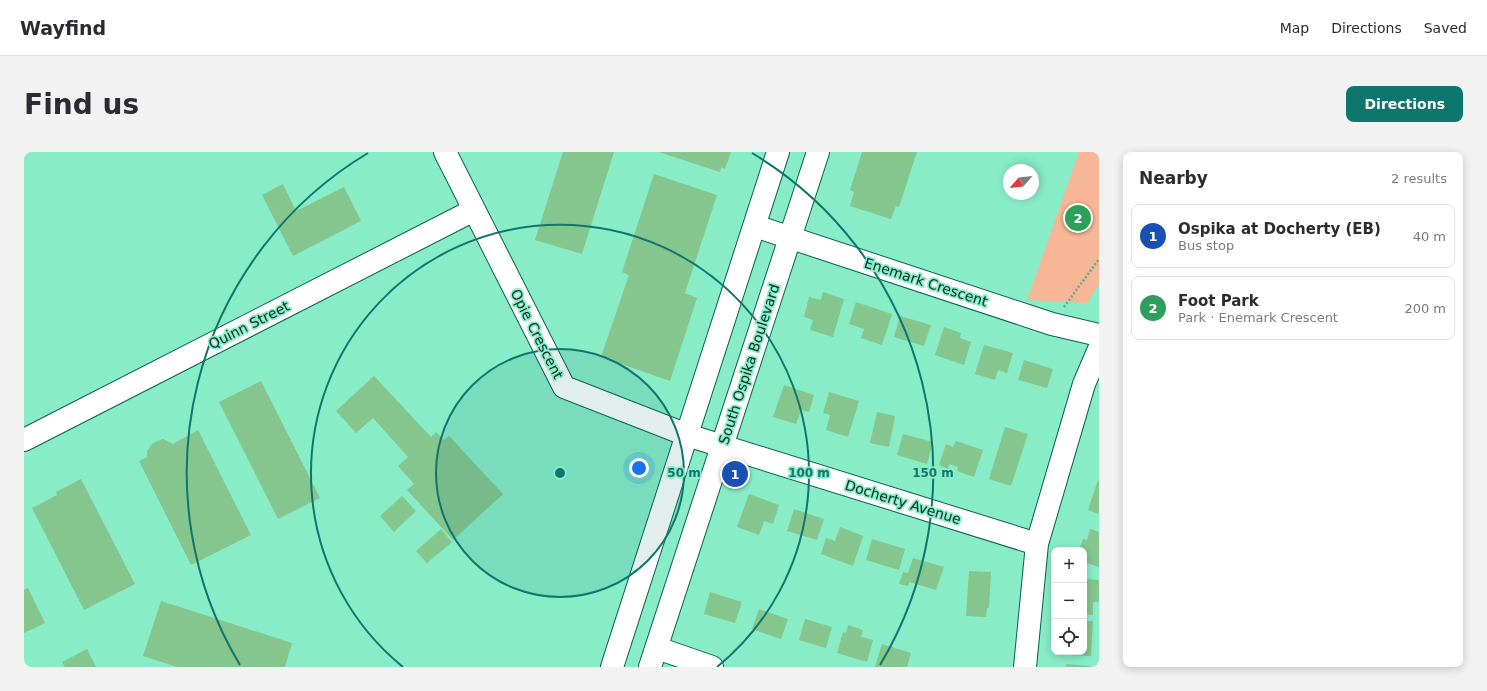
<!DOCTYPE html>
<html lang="en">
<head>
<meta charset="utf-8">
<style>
  body { margin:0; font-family:"DejaVu Sans",sans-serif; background:#f2f2f3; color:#2b2b33 }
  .controls { position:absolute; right:12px; bottom:12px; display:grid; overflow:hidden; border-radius:8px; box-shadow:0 2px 10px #0003 }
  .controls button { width:36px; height:36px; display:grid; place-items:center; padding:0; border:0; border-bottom:1px solid #e1e1e2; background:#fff; color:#2b2b33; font:20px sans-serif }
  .compass { position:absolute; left:979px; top:12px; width:36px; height:36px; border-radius:50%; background:#fff; box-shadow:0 2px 10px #0003; rotate:243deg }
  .you { position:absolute; left:615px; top:316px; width:14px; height:14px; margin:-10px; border:3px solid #fff; border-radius:50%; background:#1a73e8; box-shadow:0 0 0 6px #1a73e833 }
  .badge { display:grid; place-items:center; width:26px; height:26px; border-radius:50%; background:#0f766e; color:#fff; font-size:13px; font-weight:700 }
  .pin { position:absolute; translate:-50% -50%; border:2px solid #fff; box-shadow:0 1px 4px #0006 }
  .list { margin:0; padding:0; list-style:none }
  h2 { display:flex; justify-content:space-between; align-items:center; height:52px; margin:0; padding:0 16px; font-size:17px }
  h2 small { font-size:13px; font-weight:400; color:#7c7c81 }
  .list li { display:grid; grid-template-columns:26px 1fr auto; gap:12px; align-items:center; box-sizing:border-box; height:64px; margin:0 8px 8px; padding:0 8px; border:1px solid #e1e1e2; border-radius:8px }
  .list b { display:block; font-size:15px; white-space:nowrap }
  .list p { margin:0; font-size:13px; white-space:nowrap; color:#7c7c81 }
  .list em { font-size:13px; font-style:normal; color:#7c7c81 }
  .icon { flex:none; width:22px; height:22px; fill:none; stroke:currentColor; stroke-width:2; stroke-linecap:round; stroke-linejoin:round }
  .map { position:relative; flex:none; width:1075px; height:515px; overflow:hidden; border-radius:8px }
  header { display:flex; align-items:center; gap:24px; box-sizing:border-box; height:56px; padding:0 20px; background:#fff; border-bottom:1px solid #e1e1e2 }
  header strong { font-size:19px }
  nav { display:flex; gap:22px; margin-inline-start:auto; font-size:14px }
  .intro { display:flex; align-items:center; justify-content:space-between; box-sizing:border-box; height:96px; padding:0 24px }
  h1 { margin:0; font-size:28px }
  .button { padding:10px 18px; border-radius:8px; background:#0f766e; color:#fff; font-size:14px; font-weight:700 }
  main { display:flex; gap:24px; padding:0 24px }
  aside { flex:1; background:#fff; border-radius:8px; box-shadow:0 2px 10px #0003 }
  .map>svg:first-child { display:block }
</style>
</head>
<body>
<header>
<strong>Wayfind</strong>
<nav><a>Map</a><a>Directions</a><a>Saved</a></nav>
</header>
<div class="intro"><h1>Find us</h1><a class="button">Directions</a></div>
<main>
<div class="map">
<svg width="1075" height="515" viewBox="0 0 1075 515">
  <rect width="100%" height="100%" fill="#88ecc7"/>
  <path fill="#f7b695" d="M 1055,0 L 1075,0 L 1075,132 L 1063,151 L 1003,148 Z"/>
  <path fill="#85c58e" d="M 539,0 L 590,0 L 558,102 L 511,88 Z
    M 635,0 L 707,0 L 701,17 L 697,15 L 696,20 Z
    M 838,0 L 893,0 L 875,55 L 872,54 L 867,67 L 826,54 L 830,40 L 826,38 Z
    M 630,22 L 693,43 L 661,141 L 673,146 L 646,229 L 577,205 L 605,123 L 598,120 Z
    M 259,32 L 272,59 L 320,35 L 337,69 L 269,104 L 238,43 Z
    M 799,140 L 820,147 L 809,185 L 786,178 L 789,168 L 780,165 L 785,145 L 797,148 Z
    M 832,150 L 868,162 L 858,193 L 837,186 L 840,177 L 825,172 Z
    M 876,164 L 907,173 L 900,194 L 870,185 Z
    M 920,175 L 937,181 L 936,186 L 947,190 L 940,213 L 911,203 Z
    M 960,193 L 989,201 L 983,221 L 974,218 L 971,228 L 951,222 Z
    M 1000,208 L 1029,217 L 1023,236 L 994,228 Z
    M 350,224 L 407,285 L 412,280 L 420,288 L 425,284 L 479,342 L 429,388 L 383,338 L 390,332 L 374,314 L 384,305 L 349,266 L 332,281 L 312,259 Z
    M 237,229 L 296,346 L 254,367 L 195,250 Z
    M 760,233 L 790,243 L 785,260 L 777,258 L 772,272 L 749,265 Z
    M 805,240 L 835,249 L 824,285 L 802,278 L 806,263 L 799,261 Z
    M 853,260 L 871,264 L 865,295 L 846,291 Z
    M 981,275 L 1004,282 L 987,334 L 965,327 Z
    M 174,278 L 227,383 L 167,413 L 115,309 L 123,305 L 123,299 L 129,291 L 139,287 L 149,292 Z
    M 879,282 L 909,290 L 903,312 L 873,303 Z
    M 932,289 L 959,298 L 950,325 L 933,319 L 934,315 L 925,312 L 924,317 L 915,313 L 922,292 L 929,295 Z
    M 57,327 L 111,432 L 60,458 L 8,356 L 33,343 L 32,340 Z
    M 1074,328 L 1075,329 L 1075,362 L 1064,358 Z
    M 725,342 L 755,353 L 749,372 L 740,369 L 735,383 L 713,375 Z
    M 378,344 L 392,359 L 370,380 L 356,364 Z
    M 770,357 L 800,367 L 793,388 L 763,379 Z
    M 816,375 L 839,384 L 829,414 L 797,402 L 802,386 L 811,389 Z
    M 417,377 L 428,390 L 403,411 L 392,399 Z
    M 1066,377 L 1075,380 L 1075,415 L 1060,410 L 1060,398 L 1055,398 L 1059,387 L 1063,388 Z
    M 848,387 L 881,397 L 875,418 L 842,408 Z
    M 889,406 L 920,415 L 912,438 L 885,430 L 884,434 L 875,432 L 879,420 L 884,421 Z
    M 945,419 L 967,420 L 965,456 L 963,456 L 962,465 L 942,464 Z
    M 1060,427 L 1075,428 L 1075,450 L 1069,450 L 1069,463 L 1060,462 Z
    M 4,436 L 21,471 L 0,481 L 0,438 Z
    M 686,440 L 718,450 L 711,471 L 680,462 Z
    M 137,449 L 268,491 L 261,515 L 153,515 L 119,504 Z
    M 735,457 L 764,467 L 757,487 L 728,477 Z
    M 781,467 L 808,475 L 802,496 L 775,488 Z
    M 1060,469 L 1069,469 L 1067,504 L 1043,503 L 1043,500 L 1060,500 Z
    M 824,473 L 839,478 L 837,485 L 849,488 L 843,510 L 813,501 L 819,480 L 822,481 Z
    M 858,492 L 887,501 L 883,515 L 851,515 Z
    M 63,497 L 72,515 L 41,515 L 38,510 Z
    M 1042,512 L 1066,514 L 1066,515 L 1042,515 Z"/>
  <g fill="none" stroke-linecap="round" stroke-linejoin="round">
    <defs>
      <path id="minor" d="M 421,0 L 540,235 L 663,283 L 1013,392
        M 731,74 L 1028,172 L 1075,183
        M 0,288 L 450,58
        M 633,496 L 688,515
        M 1001,515 L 1013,392 L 1060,232 L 1075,197"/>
      <path id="major" d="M 588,515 L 754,0
        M 626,515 L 794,0"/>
    </defs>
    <use href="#minor" stroke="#07634a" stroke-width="24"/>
    <use href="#major" stroke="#07634a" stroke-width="24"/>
    <path stroke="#5bad90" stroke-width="2.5" stroke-dasharray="2 2" stroke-linecap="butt" d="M 1040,155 L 1075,107"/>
    <use href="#minor" stroke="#fff" stroke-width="22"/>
    <use href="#major" stroke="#fff" stroke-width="22"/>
  </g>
  <circle cx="536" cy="321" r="124" fill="#0f766e" fill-opacity=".12"/>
  <g fill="none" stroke="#0f766e" stroke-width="2">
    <circle cx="536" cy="321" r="124"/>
    <path d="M379 515A249 249 0 1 1 693 515"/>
    <path d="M216 513A373 373 0 0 1 344 1M728 1A373 373 0 0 1 856 513"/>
  </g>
  <g text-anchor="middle" stroke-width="3.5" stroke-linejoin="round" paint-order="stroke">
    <g font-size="14" fill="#002e20" stroke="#88ecc7">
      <text transform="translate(902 130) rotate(18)" y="5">Enemark Crescent</text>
      <text transform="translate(225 173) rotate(-27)" y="5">Quinn Street</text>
      <text transform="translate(513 182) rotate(63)" y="5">Opie Crescent</text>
      <text transform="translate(725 212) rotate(-72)" y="5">South Ospika Boulevard</text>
      <text transform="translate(879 350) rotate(17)" y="5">Docherty Avenue</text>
    </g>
  </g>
  <circle cx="536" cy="321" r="6" fill="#0f766e" stroke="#88ecc7" stroke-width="2"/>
  <g font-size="12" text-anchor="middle" font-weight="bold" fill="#0f766e" stroke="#88ecc7" stroke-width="3.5" stroke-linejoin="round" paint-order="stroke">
    <text x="660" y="325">50 m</text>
    <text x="785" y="325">100 m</text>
    <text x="909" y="325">150 m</text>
  </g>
</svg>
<div class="controls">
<button>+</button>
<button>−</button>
<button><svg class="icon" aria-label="locate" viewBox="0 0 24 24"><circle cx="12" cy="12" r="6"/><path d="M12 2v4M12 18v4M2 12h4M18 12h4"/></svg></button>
</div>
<svg class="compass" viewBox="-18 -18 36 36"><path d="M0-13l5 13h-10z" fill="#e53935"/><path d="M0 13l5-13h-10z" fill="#7c7c81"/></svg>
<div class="you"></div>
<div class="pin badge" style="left:711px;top:322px;background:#1a4fb4">1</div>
<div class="pin badge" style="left:1054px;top:66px;background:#2e9e5b">2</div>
</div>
<aside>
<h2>Nearby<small>2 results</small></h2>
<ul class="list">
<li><span class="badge" style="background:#1a4fb4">1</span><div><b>Ospika at Docherty (EB)</b><p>Bus stop</p></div><em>40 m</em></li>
<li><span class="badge" style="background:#2e9e5b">2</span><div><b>Foot Park</b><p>Park · Enemark Crescent</p></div><em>200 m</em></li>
</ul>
</aside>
</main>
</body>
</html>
